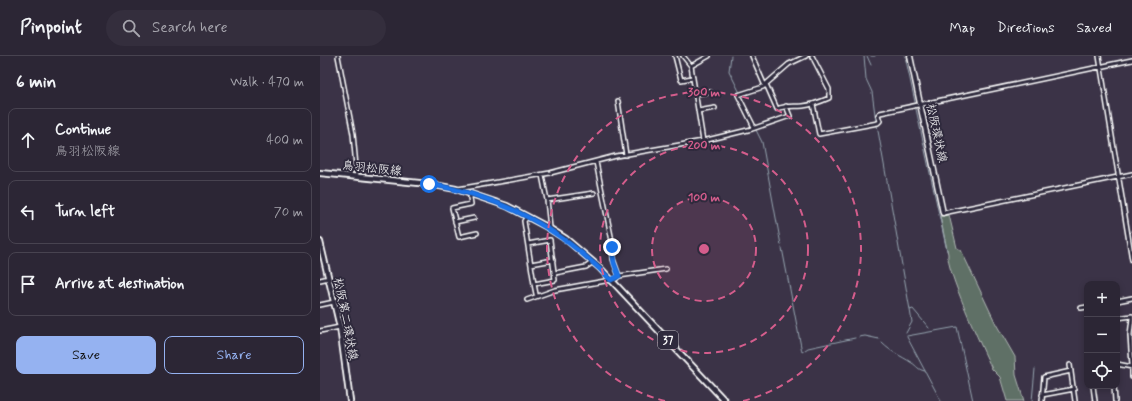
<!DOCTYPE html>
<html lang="en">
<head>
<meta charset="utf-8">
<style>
  body { margin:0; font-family:Mynerve,"Klee One",sans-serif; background:#342e3d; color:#f1f3f6 }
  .controls { position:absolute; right:12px; bottom:12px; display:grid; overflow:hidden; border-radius:8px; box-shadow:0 2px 6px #0003 }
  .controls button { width:36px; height:36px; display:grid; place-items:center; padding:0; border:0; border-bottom:1px solid #484350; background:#2c2635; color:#f1f3f6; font:20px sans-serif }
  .stop { position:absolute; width:12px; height:12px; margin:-9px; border:3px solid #1a73e8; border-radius:50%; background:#fff }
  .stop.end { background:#1a73e8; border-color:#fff; box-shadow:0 1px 4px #0008 }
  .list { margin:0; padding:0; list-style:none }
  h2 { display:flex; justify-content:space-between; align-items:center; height:52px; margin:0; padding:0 16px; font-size:17px }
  h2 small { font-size:13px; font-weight:400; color:#a6a5ad }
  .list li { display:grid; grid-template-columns:26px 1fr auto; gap:12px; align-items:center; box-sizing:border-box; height:64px; margin:0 8px 8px; padding:0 8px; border:1px solid #484350; border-radius:8px }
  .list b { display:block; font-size:15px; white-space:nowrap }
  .list p { margin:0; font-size:13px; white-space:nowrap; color:#a6a5ad }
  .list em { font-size:13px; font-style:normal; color:#a6a5ad }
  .actions { display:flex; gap:8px; padding:12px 16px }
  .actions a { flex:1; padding:9px 0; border:1px solid #95b2f1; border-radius:8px; text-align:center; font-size:14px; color:#95b2f1 }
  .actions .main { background:#95b2f1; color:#111 }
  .icon { flex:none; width:22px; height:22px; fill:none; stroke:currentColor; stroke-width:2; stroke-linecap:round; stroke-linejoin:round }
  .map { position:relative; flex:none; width:812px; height:345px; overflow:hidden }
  header { display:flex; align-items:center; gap:24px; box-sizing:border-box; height:56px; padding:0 20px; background:#2c2635; border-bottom:1px solid #484350 }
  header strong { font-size:19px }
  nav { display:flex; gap:22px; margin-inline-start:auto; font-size:14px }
  .search { width:280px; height:36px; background:#342e3d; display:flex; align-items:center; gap:10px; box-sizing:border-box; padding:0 14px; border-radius:22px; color:#a6a5ad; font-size:15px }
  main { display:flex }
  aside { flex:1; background:#2c2635 }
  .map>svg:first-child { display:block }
</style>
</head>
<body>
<header>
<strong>Pinpoint</strong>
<div class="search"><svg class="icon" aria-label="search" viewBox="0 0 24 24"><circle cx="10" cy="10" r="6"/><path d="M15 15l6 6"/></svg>Search here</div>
<nav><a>Map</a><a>Directions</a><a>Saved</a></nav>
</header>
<main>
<aside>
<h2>6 min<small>Walk · 470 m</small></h2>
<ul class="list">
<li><svg class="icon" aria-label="ahead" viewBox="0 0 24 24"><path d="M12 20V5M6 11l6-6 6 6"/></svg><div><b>Continue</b><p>鳥羽松阪線</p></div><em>400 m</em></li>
<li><svg class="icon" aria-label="left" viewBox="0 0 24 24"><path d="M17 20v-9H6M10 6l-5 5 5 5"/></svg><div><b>Turn left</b></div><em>70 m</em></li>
<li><svg class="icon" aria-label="arrive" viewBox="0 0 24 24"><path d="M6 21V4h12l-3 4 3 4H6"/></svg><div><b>Arrive at destination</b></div></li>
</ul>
<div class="actions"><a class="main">Save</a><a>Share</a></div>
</aside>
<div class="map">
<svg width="812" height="345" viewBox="0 0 812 345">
  <rect width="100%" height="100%" fill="#3b3347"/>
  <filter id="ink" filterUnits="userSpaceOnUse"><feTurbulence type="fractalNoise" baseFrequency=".025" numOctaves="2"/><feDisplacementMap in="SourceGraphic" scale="8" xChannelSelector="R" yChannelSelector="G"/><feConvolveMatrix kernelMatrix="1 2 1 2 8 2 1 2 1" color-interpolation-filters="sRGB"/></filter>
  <g filter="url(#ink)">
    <path fill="#5e6f66" stroke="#aeb7b2" d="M 629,159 L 637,192 L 641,194 L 676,268 L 695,301 L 696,319 L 704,345 L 687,345 L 680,321 L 672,313 C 663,294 625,212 628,198 L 620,160 Z"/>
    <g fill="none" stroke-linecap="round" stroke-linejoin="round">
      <path stroke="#95a4af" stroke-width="1" d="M 411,0 L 409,15 L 420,37
        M 544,0 L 546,23 L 552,36 L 556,66
        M 547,0 L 551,9
        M 551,0 L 555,0
        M 585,0 L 595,46
        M 596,53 L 627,195
        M 557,69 L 590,254 L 593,253 L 609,272
        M 436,74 L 442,86 L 461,189
        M 462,192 L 482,296 L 488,292 L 535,282
        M 586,277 L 592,266 L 590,254
        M 587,280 L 637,271 L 653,345
        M 539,281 L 545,280 L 559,283
        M 587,281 L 621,345
        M 562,287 C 572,297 580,299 592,307 C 597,310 598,314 605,315
        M 712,345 L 715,313"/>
      <defs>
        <path id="street" d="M 18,0 L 33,78 L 37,121
          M 355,0 L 361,24 L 372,22
          M 363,0 L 371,10 L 383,85
          M 432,0 L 445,30
          M 779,0 L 812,204
          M 371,10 L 389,0
          M 446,28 L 469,8 L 486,0
          M 374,38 L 390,36
          M 298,45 L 306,99
          M 493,48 L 499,78 L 558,67 L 560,65 L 558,59 L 560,57 L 812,4
          M 378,55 L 395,52
          M 432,73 L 470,60 L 466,50
          M 276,106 L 292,185 L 293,203 L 299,220
          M 222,119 L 227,144 L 230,172
          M 138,133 L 230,117 L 296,100 L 383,85 L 432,73 L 433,69 L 418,39 L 443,31 L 446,28 L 457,53 C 466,49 474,51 483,50 C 492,49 500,46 509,42 L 509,33 L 492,0
          M 151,138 L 150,142 L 151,148 L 132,152 L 139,181 L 157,177
          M 227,144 L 274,137
          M 623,157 L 812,118
          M 207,161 L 204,165 L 214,228
          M 135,166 L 154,162
          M 208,188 L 230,184 L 235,224 L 214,228 L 216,238
          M 211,208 L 233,204
          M 235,217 L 266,211 L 273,206
          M 0,224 L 9,222
          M 207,244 L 235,234 L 296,223 L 299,220 L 346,213
          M 797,245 L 812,242
          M 0,249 L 14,246
          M 761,252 L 767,251
          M 797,262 L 812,260
          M 812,262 L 810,279 L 812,309
          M 0,275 L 20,271
          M 797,308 L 812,311
          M 750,309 L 755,345
          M 812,321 L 812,312
          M 773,330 L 775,345
          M 794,330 L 795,345
          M 722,339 L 754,333
          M 722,345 L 724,321 L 751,315"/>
        <path id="secondary" d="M 590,0 L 623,157"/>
        <path id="primary" d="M 0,117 L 109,128 L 136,133 L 187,150 L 227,171 L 246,183 L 280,212 L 405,345
          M 0,186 L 20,271 L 30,345"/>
      </defs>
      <use href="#street" stroke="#fff" stroke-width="6"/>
      <use href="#secondary" stroke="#fff" stroke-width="7"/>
      <use href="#primary" stroke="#fff" stroke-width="8"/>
      <use href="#street" stroke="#2f2a3d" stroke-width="3"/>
      <use href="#secondary" stroke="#2f2a3d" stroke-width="4"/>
      <use href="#primary" stroke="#2f2a3d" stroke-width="4.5"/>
    </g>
  </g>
  <g fill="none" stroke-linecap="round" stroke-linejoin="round" filter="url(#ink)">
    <path stroke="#1a73e8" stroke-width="5" d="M 109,128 C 181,140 240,172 291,224 L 299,220 L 294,207 L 292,191"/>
  </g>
  <circle cx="384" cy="193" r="52" fill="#d45d8c" fill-opacity=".12"/>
  <g fill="none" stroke="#d45d8c" stroke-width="2" stroke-dasharray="7 5">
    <circle cx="384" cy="193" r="52"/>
    <circle cx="384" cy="193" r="104"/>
    <path d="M345 345A157 157 0 1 1 423 345"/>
  </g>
  <g text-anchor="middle" stroke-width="4" stroke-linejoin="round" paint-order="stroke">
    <rect fill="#2f2a3d" stroke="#c1bfc5" stroke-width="1" x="338" y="275" width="20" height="18" rx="3"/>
    <g font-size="11" font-weight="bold" fill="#fff">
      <text x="348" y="288">37</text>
    </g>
    <g font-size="12" fill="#fff" stroke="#2f2a3d">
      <text transform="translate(617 77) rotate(78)" y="4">松阪環状線</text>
      <text transform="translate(52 112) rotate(6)" y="4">鳥羽松阪線</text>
      <text transform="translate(26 263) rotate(79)" y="4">松阪第二環状線</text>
    </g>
  </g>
  <circle cx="384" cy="193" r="6" fill="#d45d8c" stroke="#2f2a3d" stroke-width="2"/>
  <g font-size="12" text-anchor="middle" font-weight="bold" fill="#d45d8c" stroke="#2f2a3d" stroke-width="4" stroke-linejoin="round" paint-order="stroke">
    <text x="384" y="40">300 m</text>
    <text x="384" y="93">200 m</text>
    <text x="384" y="145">100 m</text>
  </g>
</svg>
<div class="controls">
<button>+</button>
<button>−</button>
<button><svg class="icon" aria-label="locate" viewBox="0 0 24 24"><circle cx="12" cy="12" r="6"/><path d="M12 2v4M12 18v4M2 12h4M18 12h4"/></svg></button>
</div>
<div class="stop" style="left:109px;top:128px"></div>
<div class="stop end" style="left:292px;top:191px"></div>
</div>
</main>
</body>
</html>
